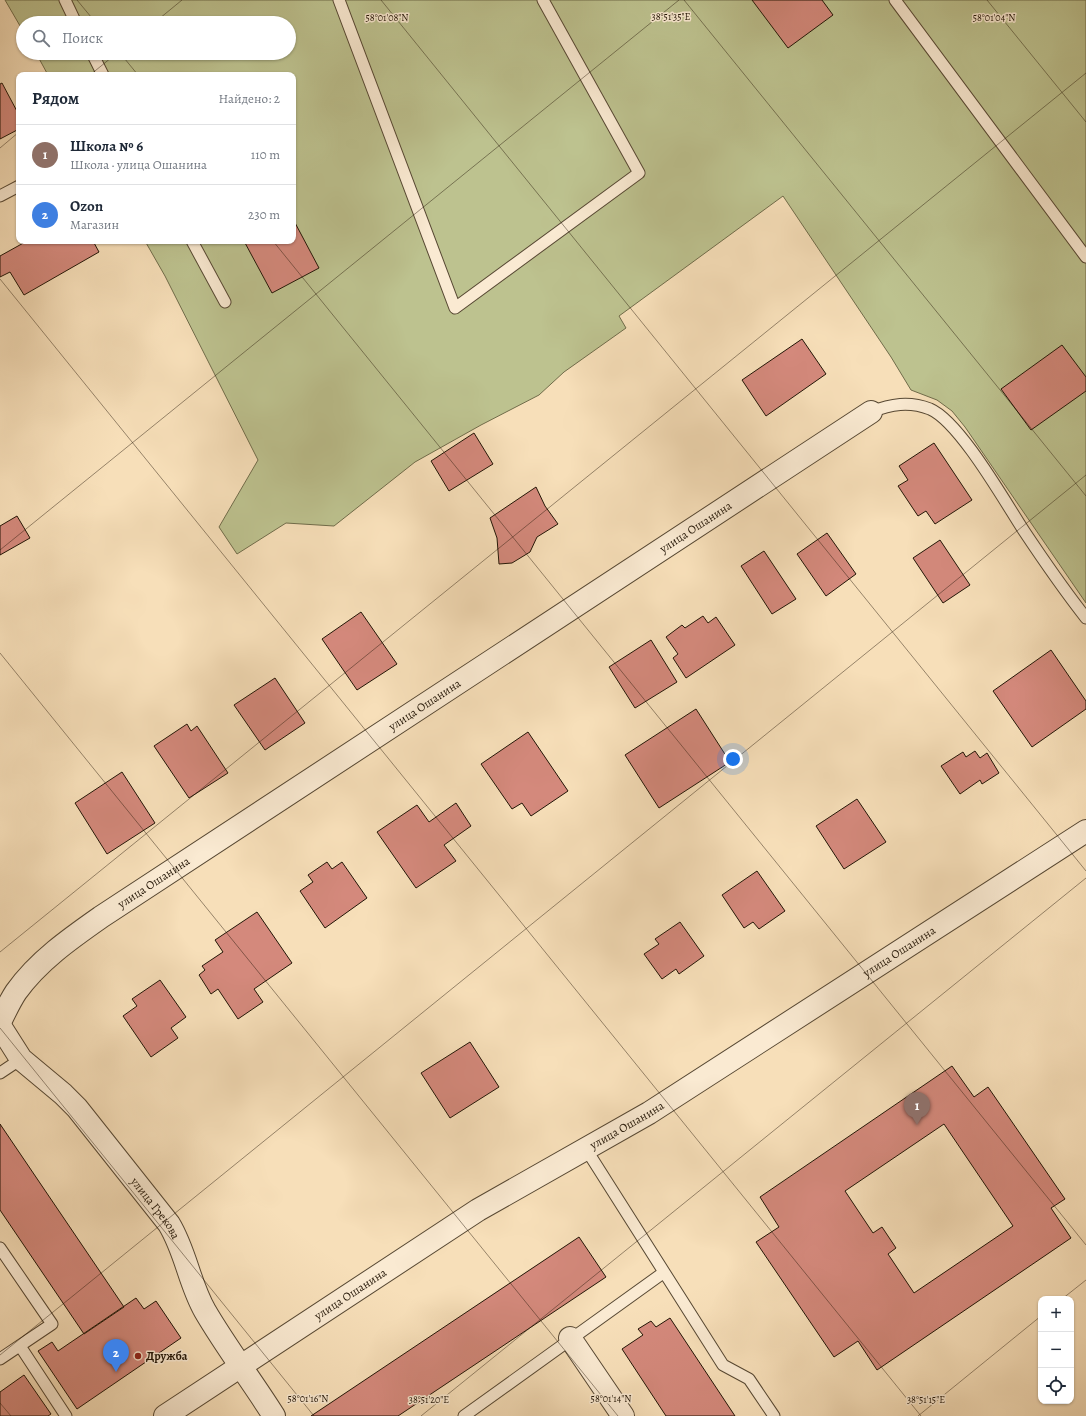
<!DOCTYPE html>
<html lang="ru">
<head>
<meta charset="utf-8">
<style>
  body { margin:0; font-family:Alegreya,serif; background:#f6f6f7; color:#1f2937 }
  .controls { position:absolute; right:12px; bottom:12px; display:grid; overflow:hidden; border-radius:8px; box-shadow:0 1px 3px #0004 }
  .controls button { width:36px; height:36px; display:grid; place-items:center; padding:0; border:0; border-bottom:1px solid #e0e1e3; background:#fff; color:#1f2937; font:20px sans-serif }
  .you { position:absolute; left:733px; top:759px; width:14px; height:14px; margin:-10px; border:3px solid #fff; border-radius:50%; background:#1a73e8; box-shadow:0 0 0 6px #1a73e833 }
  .badge { display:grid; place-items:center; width:26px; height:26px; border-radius:50%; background:#ea580c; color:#fff; font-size:13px; font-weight:700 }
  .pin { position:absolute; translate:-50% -33px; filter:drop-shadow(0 1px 2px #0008) }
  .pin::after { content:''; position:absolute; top:21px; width:14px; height:12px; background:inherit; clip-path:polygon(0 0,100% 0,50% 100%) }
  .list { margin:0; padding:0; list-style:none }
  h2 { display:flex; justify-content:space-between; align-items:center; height:52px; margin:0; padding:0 16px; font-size:17px }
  h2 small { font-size:13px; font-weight:400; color:#747a83 }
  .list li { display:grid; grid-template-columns:26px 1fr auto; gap:12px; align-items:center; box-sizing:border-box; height:60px; padding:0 16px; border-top:1px solid #e0e1e3 }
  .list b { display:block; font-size:15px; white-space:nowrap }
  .list p { margin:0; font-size:13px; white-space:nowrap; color:#747a83 }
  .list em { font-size:13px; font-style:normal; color:#747a83 }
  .icon { flex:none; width:22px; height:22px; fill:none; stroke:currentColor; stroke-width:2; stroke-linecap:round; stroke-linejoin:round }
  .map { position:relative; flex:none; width:1086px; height:1416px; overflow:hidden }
  .search { position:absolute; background:#fff; box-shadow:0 1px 3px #0004; left:16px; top:16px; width:280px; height:44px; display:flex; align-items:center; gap:10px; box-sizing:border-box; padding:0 14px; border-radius:22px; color:#747a83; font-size:15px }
  .panel { position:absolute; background:#fff; box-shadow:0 1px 3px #0004; left:16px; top:72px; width:280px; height:172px; border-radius:8px }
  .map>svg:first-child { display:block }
</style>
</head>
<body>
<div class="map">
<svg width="1086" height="1416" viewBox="0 0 1086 1416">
  <rect width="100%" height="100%" fill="#f7dfb9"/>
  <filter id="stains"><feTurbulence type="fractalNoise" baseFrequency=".005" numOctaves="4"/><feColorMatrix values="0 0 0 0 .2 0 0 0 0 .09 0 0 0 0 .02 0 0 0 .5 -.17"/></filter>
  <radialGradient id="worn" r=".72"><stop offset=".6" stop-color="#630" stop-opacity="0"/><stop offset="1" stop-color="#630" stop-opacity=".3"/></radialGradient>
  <path fill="#bdc28f" stroke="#706c4a" d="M 5,0 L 1086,0 L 1086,603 L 965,427 L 952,411 L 937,400 L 911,390 L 891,357 L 783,196 L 619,316 L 626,328 L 564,372 L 539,395 L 481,425 L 415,462 L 334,526 L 286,523 L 237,554 L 219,527 L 258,460 L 165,276 L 145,241 L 293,241 L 293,75 L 48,75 L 36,53 L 289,53 L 289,23 L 23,23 L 23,31 Z"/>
  <path fill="#d4897c" stroke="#221506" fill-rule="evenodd" d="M 752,0 L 822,0 L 833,15 L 788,48 Z
    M 2,83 L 19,115 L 19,129 L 0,139 L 0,84 Z
    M 293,219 L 319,268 L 272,293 L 244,241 L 293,241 Z
    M 27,241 L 93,241 L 99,252 L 24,295 L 10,272 L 0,277 L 0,256 Z
    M 802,339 L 826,374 L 766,416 L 742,380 Z
    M 1062,345 L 1086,377 L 1086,391 L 1031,430 L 1001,389 Z
    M 474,433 L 493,464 L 449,491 L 431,461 Z
    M 934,443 L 972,500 L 935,524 L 926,511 L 918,516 L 898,486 L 908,480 L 899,466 Z
    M 536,487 L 545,506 L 558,524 L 537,537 L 530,552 L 512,563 L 499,564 L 497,538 L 490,518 Z
    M 17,516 L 30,538 L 0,555 L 0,526 Z
    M 827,533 L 856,574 L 826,596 L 797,554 Z
    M 940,540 L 970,585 L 943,603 L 913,558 Z
    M 764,551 L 796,599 L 772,614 L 741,566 Z
    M 361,612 L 397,664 L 357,690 L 322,639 Z
    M 703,616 L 708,623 L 716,617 L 735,645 L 686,678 L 673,658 L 678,654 L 666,637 L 682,625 L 685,628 Z
    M 651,640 L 677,682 L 635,708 L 609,667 Z
    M 1051,650 L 1086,701 L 1086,709 L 1032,747 L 993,691 Z
    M 275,678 L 305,723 L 265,750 L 234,705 Z
    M 696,709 L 730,762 L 659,808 L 625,755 Z
    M 187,724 L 191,731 L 197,726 L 228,773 L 189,798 L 154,746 Z
    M 528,732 L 568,791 L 531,816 L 522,803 L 512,809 L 481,764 Z
    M 975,751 L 980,758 L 987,753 L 999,773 L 982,784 L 980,780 L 960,794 L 941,766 L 963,752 L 966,757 Z
    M 122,772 L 155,823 L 107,854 L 75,803 Z
    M 857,799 L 886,842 L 844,869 L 816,826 Z
    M 456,803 L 471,826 L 444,845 L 456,861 L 416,888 L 377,832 L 417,805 L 429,822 Z
    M 327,862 L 332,869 L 342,862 L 367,898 L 325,928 L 300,891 L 313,882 L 308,875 Z
    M 757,871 L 785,911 L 759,929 L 753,922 L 744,928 L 722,895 Z
    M 257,912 L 292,963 L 254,989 L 263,1002 L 238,1019 L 218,989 L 211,994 L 199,975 L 205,970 L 202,966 L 223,952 L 215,940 Z
    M 680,922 L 704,956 L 679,974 L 676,969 L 662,979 L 644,954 L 659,944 L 655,939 Z
    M 160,980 L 186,1017 L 171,1028 L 178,1038 L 151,1057 L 123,1016 L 137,1006 L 132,999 Z
    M 470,1042 L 499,1087 L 450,1118 L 421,1073 Z
    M 952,1066 L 974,1097 L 988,1087 L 1065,1199 L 1051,1208 L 1071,1238 L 877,1370 L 858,1341 L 834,1357 L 756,1242 L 779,1227 L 760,1197 ZM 944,1124 L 1013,1226 L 914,1293 L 888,1254 L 896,1248 L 882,1227 L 873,1233 L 845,1191 Z
    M 0,1124 L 124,1307 L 84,1334 L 0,1210 Z
    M 579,1237 L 606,1277 L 398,1416 L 311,1416 Z
    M 136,1298 L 144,1309 L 156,1301 L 181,1338 L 77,1409 L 38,1351 L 52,1342 L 58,1351 Z
    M 670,1318 L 735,1416 L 666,1416 L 622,1349 L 643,1335 L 638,1329 L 651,1321 L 656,1327 Z
    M 24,1375 L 51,1414 L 48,1416 L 0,1416 L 0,1392 Z"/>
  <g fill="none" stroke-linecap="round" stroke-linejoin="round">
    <defs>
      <path id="service" d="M 65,0 L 76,23
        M 339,0 L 455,308 L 639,173 L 543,0
        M 895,0 L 1086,257
        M 92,53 L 103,75
        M 0,196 L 19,186
        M 192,241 L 225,302
        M 871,412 C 891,404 909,401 930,409 C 960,422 1005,502 1024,531 C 1044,561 1064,590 1086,618
        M 0,1073 L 21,1059
        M 586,1149 L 723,1365 L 749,1379 L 774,1416
        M 0,1248 L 52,1324 L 0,1359
        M 20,1346 L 66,1416
        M 464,1416 L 663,1273"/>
      <g id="minor">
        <path id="s1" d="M 0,1022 C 5,1012 10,1001 16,992 C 38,961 71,938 101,917 L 871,412"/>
        <path id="s2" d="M 0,1026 L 21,1059 L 63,1094 L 77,1108 L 169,1224 C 186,1252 189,1283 205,1311 C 226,1347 252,1381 274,1416"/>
        <path d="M 570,1338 L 623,1416"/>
        <path id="s3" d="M 165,1416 L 478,1210 L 649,1113 L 1086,831"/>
      </g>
    </defs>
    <use href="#service" stroke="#574833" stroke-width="13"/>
    <use href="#minor" stroke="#574833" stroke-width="24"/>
    <use href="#service" stroke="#faead2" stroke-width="11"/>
    <use href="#minor" stroke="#faead2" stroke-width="22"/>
  </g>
  <path fill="none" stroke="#221506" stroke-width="1" stroke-opacity="0.45" d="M 77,0 L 96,23M 381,0 L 1086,871M 684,0 L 1086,496M 987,0 L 1086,122M 154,23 L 182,0M 120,53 L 138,75M 90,75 L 117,53M 0,148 L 19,132M 273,241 L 1086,1245M 0,279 L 921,1416M 0,550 L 679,0M 0,653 L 618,1416M 0,952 L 1086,73M 0,1028 L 314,1416M 1062,1299 L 1086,1280M 0,1355 L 1086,475M 0,1403 L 11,1416M 421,1416 L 1086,878M 918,1416 L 1041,1316"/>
  <circle fill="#8f2418" stroke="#faead2" stroke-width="1.5" cx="138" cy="1356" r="4"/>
  <g text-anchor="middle" stroke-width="3" stroke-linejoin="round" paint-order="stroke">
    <g font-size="12" fill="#221506" stroke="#faead2">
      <text dy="4" stroke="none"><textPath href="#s1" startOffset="859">улица Ошанина</textPath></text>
      <text dy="4" stroke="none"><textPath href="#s1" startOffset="535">улица Ошанина</textPath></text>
      <text dy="4" stroke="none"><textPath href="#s1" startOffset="211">улица Ошанина</textPath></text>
      <text dy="4" stroke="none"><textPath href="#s3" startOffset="869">улица Ошанина</textPath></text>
      <text dy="4" stroke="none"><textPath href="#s3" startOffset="546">улица Ошанина</textPath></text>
      <text dy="4" stroke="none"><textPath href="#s2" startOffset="241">улица Грекова</textPath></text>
      <text dy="4" stroke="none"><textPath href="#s3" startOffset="222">улица Ошанина</textPath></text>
    </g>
    <g font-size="12" font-weight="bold" fill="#221506" stroke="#faead2" text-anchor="start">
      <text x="146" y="1360">Дружба</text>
    </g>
  </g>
  <g font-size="10" text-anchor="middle" fill="#221506" stroke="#faead2" stroke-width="3" stroke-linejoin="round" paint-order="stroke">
    <text x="671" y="20">38°51'35"E</text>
    <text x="994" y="21">58°01'04"N</text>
    <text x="387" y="21">58°01'08"N</text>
    <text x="308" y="1402">58°01'16"N</text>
    <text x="611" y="1402">58°01'14"N</text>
    <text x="429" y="1403">38°51'20"E</text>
    <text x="926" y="1403">38°51'15"E</text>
  </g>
  <rect width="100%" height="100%" filter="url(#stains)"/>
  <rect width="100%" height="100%" fill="url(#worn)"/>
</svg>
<div class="controls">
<button>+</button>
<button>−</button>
<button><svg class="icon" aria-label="locate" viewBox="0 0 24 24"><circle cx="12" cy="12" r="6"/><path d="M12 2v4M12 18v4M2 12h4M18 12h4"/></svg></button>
</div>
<div class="you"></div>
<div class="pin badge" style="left:917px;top:1125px;background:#8d6e63">1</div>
<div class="pin badge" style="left:116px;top:1372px;background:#3f7fe0">2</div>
<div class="search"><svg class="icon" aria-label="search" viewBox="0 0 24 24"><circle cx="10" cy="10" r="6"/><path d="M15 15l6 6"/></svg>Поиск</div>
<section class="panel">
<h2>Рядом<small>Найдено: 2</small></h2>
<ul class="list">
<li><span class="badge" style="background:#8d6e63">1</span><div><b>Школа № 6</b><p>Школа · улица Ошанина</p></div><em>110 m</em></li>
<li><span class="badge" style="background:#3f7fe0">2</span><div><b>Ozon</b><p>Магазин</p></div><em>230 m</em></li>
</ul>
</section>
</div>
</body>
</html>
